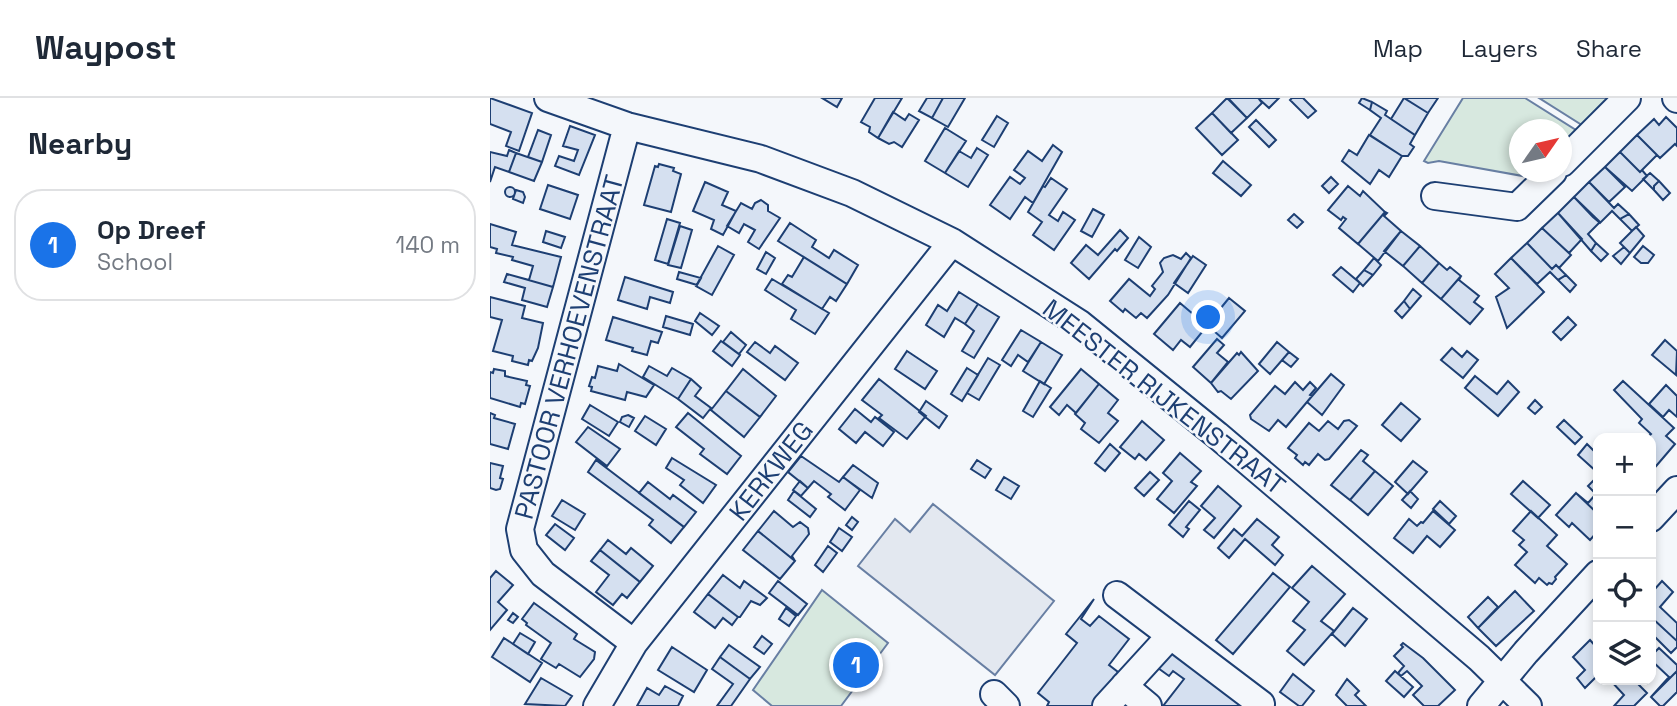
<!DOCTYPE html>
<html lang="en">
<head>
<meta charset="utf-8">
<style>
  body { margin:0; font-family:"Space Grotesk",sans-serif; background:#f2f2f3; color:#1f2937 }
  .controls { position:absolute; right:21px; bottom:21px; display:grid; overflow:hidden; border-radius:14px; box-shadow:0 4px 10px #0003 }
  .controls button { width:63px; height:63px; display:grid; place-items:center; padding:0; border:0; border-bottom:2px solid #e0e1e3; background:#fff; color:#1f2937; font:35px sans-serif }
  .compass { position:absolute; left:1019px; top:21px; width:63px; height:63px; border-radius:50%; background:#fff; box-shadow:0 4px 10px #0003; rotate:56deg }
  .you { position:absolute; left:719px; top:220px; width:24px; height:24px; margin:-18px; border:5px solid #fff; border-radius:50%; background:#1a73e8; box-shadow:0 0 0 10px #1a73e833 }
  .badge { display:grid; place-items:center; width:46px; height:46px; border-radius:50%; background:#1a73e8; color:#fff; font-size:23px; font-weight:700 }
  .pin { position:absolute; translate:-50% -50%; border:4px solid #fff; box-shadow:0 2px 7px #0006 }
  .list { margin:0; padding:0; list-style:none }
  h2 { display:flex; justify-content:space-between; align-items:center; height:91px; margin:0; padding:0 28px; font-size:30px }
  h2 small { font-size:23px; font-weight:400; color:#747a83 }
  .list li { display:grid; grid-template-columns:46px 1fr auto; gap:21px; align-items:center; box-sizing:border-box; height:112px; margin:0 14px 14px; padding:0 14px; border:2px solid #e0e1e3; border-radius:28px }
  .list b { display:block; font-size:26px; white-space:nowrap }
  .list p { margin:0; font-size:23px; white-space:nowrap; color:#747a83 }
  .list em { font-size:23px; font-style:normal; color:#747a83 }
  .icon { flex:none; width:38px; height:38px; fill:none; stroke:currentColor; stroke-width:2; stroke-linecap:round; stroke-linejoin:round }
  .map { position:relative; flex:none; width:1187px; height:608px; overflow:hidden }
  header { display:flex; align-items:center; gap:42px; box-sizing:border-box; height:98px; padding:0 35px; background:#fff; border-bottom:2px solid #e0e1e3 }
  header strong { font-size:33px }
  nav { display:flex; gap:38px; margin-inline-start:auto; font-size:24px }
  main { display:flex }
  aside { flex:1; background:#fff }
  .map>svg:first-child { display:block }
</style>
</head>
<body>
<header>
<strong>Waypost</strong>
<nav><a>Map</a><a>Layers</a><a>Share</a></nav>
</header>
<main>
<aside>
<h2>Nearby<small></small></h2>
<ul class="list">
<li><span class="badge">1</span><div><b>Op Dreef</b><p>School</p></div><em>140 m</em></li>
</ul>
</aside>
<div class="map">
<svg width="1187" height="608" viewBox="0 0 1187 608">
  <rect width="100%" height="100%" fill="#f4f7fb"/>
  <path fill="#d7e8df" stroke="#687fa3" stroke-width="2" d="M 973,0 L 1035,0 L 1089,34 L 1072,51 L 1072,32 L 1030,32 L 1030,74 L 1049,74 L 1038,79 L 949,63 L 938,65 L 934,63 Z
    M 1049,0 L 1124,0 L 1095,29 Z
    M 332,492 L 398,545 L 351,608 L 282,608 L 263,592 Z"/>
  <path fill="#e3e8f0" stroke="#687fa3" stroke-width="2" d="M 443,406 L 564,503 L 505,577 L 368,468 L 405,421 L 420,434 Z"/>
  <path fill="#d5e0f0" stroke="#1d3f73" stroke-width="2" d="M 0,0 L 42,15 L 29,53 L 16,48 L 21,34 L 0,26 Z
    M 332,0 L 352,0 L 347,9 Z
    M 385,0 L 412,0 L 388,40 L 379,34 L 380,29 L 371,24 Z
    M 437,0 L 453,0 L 442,20 L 429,13 Z
    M 453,0 L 475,0 L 458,29 L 442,20 Z
    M 737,0 L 757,20 L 741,35 L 722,15 Z
    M 738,0 L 768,0 L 772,5 L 757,20 Z
    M 768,0 L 789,0 L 779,10 Z
    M 802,0 L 813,0 L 826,13 L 818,20 L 800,2 Z
    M 872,0 L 882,4 L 880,12 L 869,5 Z
    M 914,0 L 948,0 L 938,15 Z
    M 914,0 L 938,15 L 925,37 L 901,21 Z
    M 882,4 L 897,13 L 895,17 L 925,37 L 920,46 L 924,49 L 918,58 L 912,58 L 880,37 L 891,20 L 880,12 Z
    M 403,14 L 415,22 L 419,16 L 429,22 L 412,49 L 404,44 L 399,46 L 388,40 Z
    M 722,15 L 748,42 L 732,57 L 706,30 Z
    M 507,18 L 518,25 L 504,49 L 492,42 Z
    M 1176,19 L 1187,30 L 1187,48 L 1185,46 L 1170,60 L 1147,37 L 1164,21 L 1169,27 Z
    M 766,22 L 786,42 L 779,49 L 759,29 Z
    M 80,28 L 105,37 L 89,77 L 65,68 L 69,58 L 84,63 L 88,52 L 73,48 Z
    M 455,30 L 476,43 L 455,75 L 435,63 Z
    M 48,32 L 61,37 L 52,64 L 38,59 Z
    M 879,37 L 912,58 L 899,79 L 889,72 L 880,86 L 852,63 L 859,52 L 867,57 Z
    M 1147,37 L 1167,57 L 1150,74 L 1130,54 Z
    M 563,47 L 572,54 L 543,105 L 535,99 L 520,121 L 500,107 L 520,79 L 530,86 L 535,80 L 524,72 L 538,53 L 552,63 Z
    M 487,50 L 498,57 L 478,89 L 455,75 L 469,53 L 481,60 Z
    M 19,52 L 26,55 L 19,74 L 5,69 L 0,84 L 0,54 L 17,58 Z
    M 1130,54 L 1150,74 L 1152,72 L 1157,78 L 1142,93 L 1115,69 Z
    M 26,55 L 52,64 L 44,83 L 19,74 Z
    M 733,63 L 761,87 L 751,98 L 723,75 Z
    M 169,66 L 184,70 L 183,73 L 191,76 L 181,114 L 154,107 L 165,68 L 168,69 Z
    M 1115,69 L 1135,89 L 1119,104 L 1099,84 Z
    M 1160,75 L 1169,83 L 1164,88 L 1164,92 L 1153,81 Z
    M 841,79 L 848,86 L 839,95 L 832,88 Z
    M 561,80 L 577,91 L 559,117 L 568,123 L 573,114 L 585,122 L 564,152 L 543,137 L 552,124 L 538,114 L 553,88 L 555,89 Z
    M 1169,83 L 1180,95 L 1173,102 L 1164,92 L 1164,88 Z
    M 215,84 L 238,94 L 232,107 L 246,113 L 233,137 L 221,131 L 224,122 L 203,113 Z
    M 1099,84 L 1124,110 L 1128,106 L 1139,116 L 1130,121 L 1122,113 L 1110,125 L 1103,119 L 1084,99 Z
    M 58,87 L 88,97 L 80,121 L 50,111 Z
    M 858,88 L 870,98 L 873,93 L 895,114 L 868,146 L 849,130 L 856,121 L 853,119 L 851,122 L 838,112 Z
    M15 94a5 5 0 1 1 10 0a5 5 0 1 1-10 0Z
    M 26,92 L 33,94 L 35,99 L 33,105 L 23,101 Z
    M 1084,99 L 1110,124 L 1098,136 L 1106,145 L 1101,153 L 1068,115 Z
    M 271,102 L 278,107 L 278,113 L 290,120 L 269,151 L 258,144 L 265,132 L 254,126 L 249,135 L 237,128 L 251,105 L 262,111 L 265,105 Z
    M 603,111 L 614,117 L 602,139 L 591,133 Z
    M 895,114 L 897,115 L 894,118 L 911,133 L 888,163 L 868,146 Z
    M 1068,115 L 1092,141 L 1079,155 L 1052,130 Z
    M 804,116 L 813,124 L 807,130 L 798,122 Z
    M 1139,116 L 1149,127 L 1142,133 L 1130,121 Z
    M 177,121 L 190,125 L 178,166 L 165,162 Z
    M 300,125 L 326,142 L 322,149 L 339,160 L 344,152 L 368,167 L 357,186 L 288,143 Z
    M 0,126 L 26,134 L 22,147 L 71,159 L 63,189 L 17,176 L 39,182 L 43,168 L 22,162 L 23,159 L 6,155 L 7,151 L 0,149 Z
    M 190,128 L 202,132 L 191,170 L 178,167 Z
    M 1146,129 L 1154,138 L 1140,155 L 1130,145 Z
    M 1052,130 L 1081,157 L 1069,170 L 1066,167 L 1062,171 L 1037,145 Z
    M 630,132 L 638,140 L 627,153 L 625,151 L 599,181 L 581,165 L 596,147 L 608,157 Z
    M 56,133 L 75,139 L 71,150 L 53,144 Z
    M 911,133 L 930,148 L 913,168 L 894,153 Z
    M 649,139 L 661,149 L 648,170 L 635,162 Z
    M 1037,145 L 1062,171 L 1066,167 L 1076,177 L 1068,182 L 1060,174 L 1047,186 L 1021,160 Z
    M 1106,145 L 1118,156 L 1111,163 L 1101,153 Z
    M 228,148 L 244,157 L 222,197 L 206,188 Z
    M 930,148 L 949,165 L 932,185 L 913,168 Z
    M 1153,148 L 1164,157 L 1158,165 L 1151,165 L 1144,159 Z
    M 1134,149 L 1140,155 L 1131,166 L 1123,158 Z
    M 276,154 L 285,160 L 276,176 L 267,171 Z
    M 696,155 L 701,160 L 678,197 L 657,220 L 651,215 L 646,220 L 635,211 L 633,214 L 620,203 L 639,181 L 660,198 L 665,191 L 662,188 L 673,174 L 670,165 L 674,160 L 683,157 L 691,161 Z
    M 703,158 L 716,167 L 698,195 L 684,185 Z
    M 314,159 L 357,186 L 346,203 L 340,199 L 332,211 L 292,186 L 298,177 L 302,179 Z
    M 884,160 L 891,167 L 883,177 L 874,172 Z
    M 1021,160 L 1054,194 L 1017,230 L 1006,199 L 1019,190 L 1005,176 Z
    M 949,165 L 957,172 L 960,169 L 971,178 L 951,201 L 932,185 Z
    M 851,169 L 870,185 L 863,194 L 843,177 Z
    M 874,172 L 883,177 L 873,188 L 866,181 Z
    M 189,174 L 211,180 L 207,187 L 187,181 Z
    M 17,176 L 63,189 L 57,209 L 32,202 L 35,190 L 14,184 Z
    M 1076,177 L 1086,187 L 1080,194 L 1068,182 Z
    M 971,178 L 969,182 L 989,198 L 984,204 L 993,211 L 980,226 L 951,201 Z
    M 135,179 L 183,194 L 180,205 L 160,199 L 157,211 L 128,202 Z
    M 282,181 L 339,215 L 325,236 L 301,221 L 306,212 L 275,192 Z
    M 923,191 L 931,198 L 920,211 L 914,203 Z
    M 469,194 L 488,206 L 475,226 L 465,220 L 454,239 L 436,227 L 448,207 L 457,213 Z
    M 0,199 L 35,208 L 32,220 L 53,225 L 48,250 L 42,263 L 39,262 L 38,267 L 22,263 L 23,258 L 3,253 L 12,222 L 0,219 Z
    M 739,200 L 755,213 L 732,240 L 717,227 Z
    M 914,203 L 920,211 L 912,220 L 905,213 Z
    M 690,205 L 717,228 L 700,249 L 691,242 L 683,252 L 664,236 Z
    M 488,206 L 509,219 L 484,260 L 472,253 L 484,233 L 475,226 Z
    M 210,215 L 229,228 L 222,237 L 205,223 Z
    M 176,218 L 203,226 L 200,237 L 173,229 Z
    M 123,219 L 172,234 L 168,245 L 161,243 L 157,257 L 142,253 L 143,250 L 116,242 Z
    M 1078,219 L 1086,227 L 1071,242 L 1063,234 Z
    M 531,232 L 551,244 L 538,264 L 528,257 L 521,268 L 512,262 Z
    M 241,234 L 256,247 L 249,256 L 233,244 Z
    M 727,241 L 734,247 L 727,255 L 738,264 L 721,285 L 703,269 Z
    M 1175,242 L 1187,253 L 1186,277 L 1162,257 Z
    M 231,243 L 250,257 L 242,268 L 223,253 Z
    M 265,244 L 280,255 L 285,248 L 308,265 L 295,282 L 257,254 Z
    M 551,244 L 572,257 L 554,286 L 533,273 Z
    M 787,244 L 799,254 L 780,276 L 769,266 Z
    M 962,250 L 972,259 L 977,253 L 988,262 L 973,280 L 951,262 Z
    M 417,253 L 447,273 L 435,291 L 405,271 Z
    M 751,254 L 768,273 L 741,301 L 731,293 L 728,294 L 721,285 L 747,255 L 749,257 Z
    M 799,254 L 808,261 L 801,269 L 792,262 Z
    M 498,260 L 510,267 L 489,302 L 477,295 Z
    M 129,266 L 164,287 L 156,299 L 137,294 L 135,302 L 101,293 L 102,289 L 99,288 L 102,279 L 105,280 L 108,268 L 127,273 Z
    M 159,268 L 177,278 L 182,270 L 201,281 L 188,301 L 153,279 Z
    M 477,270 L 488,277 L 472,303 L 461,296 Z
    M 4,271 L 15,273 L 15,278 L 37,283 L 36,287 L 40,288 L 35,306 L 31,305 L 30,309 L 0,300 L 0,274 L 3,275 Z
    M 253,271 L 286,298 L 270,319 L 236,293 Z
    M 591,271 L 609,286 L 586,315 L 577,307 L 569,317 L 560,309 Z
    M 841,276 L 854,287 L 832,317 L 817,304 Z
    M 985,278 L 1007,296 L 1018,283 L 1029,294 L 1008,318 L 975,290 Z
    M 201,281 L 211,290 L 205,298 L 221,310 L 213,320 L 188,301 Z
    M 389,281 L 436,318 L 417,341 L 389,320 L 392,317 L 372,302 Z
    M 550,283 L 561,290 L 543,319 L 533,313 Z
    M 1133,283 L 1184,330 L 1176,338 L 1185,346 L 1161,374 L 1161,340 L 1157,340 L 1161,336 L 1149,325 L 1152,321 L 1124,292 Z
    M 805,284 L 813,292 L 820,284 L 826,290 L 820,297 L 822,298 L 796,329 L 788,322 L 779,333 L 761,321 L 760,317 L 785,288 L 795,296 Z
    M 609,286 L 628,302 L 618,315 L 628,323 L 609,345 L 591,331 L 595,325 L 585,316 Z
    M 1176,287 L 1187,298 L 1187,319 L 1179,312 L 1173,319 L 1159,306 Z
    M 236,293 L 270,319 L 254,339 L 221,312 Z
    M 1045,302 L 1052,309 L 1045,316 L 1038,310 Z
    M 436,303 L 457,318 L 449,330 L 429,314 Z
    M 911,305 L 930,321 L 911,343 L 892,327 Z
    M 100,307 L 128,324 L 119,338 L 92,321 Z
    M 365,311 L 381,324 L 385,319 L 404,334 L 393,348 L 375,334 L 366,345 L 349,331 Z
    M 0,315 L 5,317 L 4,320 L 25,326 L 18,351 L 0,346 Z
    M 198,315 L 251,358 L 237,376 L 210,356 L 214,351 L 186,329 Z
    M 138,317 L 144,320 L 139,329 L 130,324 L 132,319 Z
    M 155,318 L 176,331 L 166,347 L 145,333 Z
    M 859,322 L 867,328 L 839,361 L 835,362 L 828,356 L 819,367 L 815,364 L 813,367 L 805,360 L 807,357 L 798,350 L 819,325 L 829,333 L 838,323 L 848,331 L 854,323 Z
    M 1074,322 L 1092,339 L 1085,346 L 1067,329 Z
    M 652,323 L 674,342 L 656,362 L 649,356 L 645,361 L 630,349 Z
    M 98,329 L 130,351 L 117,368 L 86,344 Z
    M 620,346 L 630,355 L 615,373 L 605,365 Z
    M 1097,346 L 1108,357 L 1107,374 L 1088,357 Z
    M 871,352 L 878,357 L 873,363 L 885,373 L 860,402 L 841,387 Z
    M 690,355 L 711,373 L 701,384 L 707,388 L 684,415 L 667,401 L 682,383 L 673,375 Z
    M 311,358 L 349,384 L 353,379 L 370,392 L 355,412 L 338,399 L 341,396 L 324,383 L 318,390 L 298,374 Z
    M 182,360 L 226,387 L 213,405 L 190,387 L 194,382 L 176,370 Z
    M 106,362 L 194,429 L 181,445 L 159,427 L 163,422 L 98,374 Z
    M 487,362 L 501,371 L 495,380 L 481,371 Z
    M 923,363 L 937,374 L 918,396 L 905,384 Z
    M 0,365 L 13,368 L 10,380 L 13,381 L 10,391 L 6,392 L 0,390 Z
    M 363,367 L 388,385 L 382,400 L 353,379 Z
    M 885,373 L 903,388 L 878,417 L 860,402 Z
    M 660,374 L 669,382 L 654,398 L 645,390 Z
    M 514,379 L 529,388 L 521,401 L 506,392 Z
    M 1107,379 L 1108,380 L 1108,416 L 1086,395 L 1098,405 L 1106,396 L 1098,388 Z
    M 310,383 L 318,390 L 311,398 L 303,392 Z
    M 1033,383 L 1060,407 L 1048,420 L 1021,396 Z
    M 158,384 L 180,401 L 183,397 L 206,414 L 194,429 L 149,395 Z
    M 728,388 L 751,408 L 724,440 L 714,432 L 725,420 L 711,408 Z
    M 304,393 L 326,411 L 320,419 L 298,402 Z
    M 920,393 L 928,401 L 921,410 L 912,402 Z
    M 1086,395 L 1108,416 L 1108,433 L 1100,442 L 1082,425 L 1079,429 L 1066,417 Z
    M 72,402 L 95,416 L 85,432 L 62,418 Z
    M 699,403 L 710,412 L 696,429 L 699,431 L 693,439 L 679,427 Z
    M 950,403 L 966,418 L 959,426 L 943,411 Z
    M 284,413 L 303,429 L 310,424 L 318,430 L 319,436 L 302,458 L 305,463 L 268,433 Z
    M 943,413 L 965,432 L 950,449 L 937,438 L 923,455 L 904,440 L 919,421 L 927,428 L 931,424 L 933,425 Z
    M 1041,413 L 1067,437 L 1057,448 L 1077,466 L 1065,479 L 1066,481 L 1062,486 L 1059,485 L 1057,487 L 1049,480 L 1045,485 L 1025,467 L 1037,454 L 1029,447 L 1034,442 L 1023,433 Z
    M 362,419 L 368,424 L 362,432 L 356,427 Z
    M 767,421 L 789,439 L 782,447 L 793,457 L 785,467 L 755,441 L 739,460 L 728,450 L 744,431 L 752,438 Z
    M 65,426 L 84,440 L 75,452 L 56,437 Z
    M 349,430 L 362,439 L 352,453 L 340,444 Z
    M 268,433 L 305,463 L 290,481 L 253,452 Z
    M 118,442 L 136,456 L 141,450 L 163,468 L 150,484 L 110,452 Z
    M 338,448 L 347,455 L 333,474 L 325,467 Z
    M 110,452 L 150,484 L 137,500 L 132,496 L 123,507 L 106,494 L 119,477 L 101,463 Z
    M 822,468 L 855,496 L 831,523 L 844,533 L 814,567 L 797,553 L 815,532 L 803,523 L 819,504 L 802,490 Z
    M 6,473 L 23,487 L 8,504 L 17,512 L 0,532 L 0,480 Z
    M 783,475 L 800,489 L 743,556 L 726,542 Z
    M 233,477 L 250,490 L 254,483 L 277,500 L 270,507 L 261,503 L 250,519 L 248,519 L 218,496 Z
    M 288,483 L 317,506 L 308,517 L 279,495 Z
    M 1172,483 L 1183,494 L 1170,509 L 1187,525 L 1187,543 L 1161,519 L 1161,489 L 1164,492 Z
    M 1025,493 L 1044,513 L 1006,548 L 988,530 Z
    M 218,496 L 248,519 L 242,527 L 233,520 L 225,530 L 204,514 Z
    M 998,499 L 1008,509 L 988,530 L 978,519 Z
    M 604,501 L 591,521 L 600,528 L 609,518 L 639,541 L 619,567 L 628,574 L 608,600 L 606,608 L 557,608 L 559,604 L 548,595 L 587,545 L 576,536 Z
    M 44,505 L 87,536 L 84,541 L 105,554 L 104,561 L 90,579 L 69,566 L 66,570 L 51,561 L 61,545 L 36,527 L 37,525 L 32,521 Z
    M 296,510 L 306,518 L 299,528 L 289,521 Z
    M 863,510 L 877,521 L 855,548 L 842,536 Z
    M 23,515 L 28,519 L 23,525 L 18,522 Z
    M 1161,519 L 1187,543 L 1187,549 L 1181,555 L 1161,535 Z
    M 30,535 L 45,544 L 38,556 L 23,546 Z
    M 272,538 L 282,546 L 274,556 L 264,549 Z
    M 14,540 L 52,565 L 40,584 L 2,559 Z
    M 1100,542 L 1108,551 L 1108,577 L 1095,590 L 1087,580 L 1095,572 L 1083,559 Z
    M 913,545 L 933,560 L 965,592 L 948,608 L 934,608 L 923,597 L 932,588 L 917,573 L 911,578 L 908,575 L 914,568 L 904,558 L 913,549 L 911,547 Z
    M 239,547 L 270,569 L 260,581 L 230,559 Z
    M 182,549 L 217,572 L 204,594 L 168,572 Z
    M 1169,550 L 1187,567 L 1187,573 L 1161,599 L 1179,579 L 1161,562 L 1161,558 Z
    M 681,552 L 754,608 L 673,608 L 694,581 L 683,573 L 679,578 L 668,570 Z
    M 230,559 L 260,581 L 241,608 L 227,608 L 243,586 L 222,571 Z
    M 905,573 L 923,589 L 914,599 L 896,583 Z
    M 1187,573 L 1187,594 L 1173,608 L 1170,608 L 1161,599 Z
    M 803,576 L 824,593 L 812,608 L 809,608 L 790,594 Z
    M 51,580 L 82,598 L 75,608 L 35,606 Z
    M 857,581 L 869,593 L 865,597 L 876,608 L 857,608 L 846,597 Z
    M 1120,582 L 1144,582 L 1157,595 L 1144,608 L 1124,608 L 1134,597 Z
    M 175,588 L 193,598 L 188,608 L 147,608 L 157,590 L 169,597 Z"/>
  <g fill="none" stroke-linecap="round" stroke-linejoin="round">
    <defs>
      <path id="minor" d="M 58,0 L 137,28 L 271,61 L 362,95 L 462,144 L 590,226 L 727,337 L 989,560 L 1038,608
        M 1186,0 L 1187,1
        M 137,28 L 30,431 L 34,452 L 53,476 L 144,545
        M 1072,65 L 1137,0
        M 945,98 L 1027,109 L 1063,74
        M 1161,420 L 1187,392
        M 627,497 L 771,606
        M 634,588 L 658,608
        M 504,596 L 516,608
        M 107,608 L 144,545 L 462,144
        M 616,608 L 680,538
        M 991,608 L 1036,554 L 1108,476"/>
    </defs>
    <use href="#minor" stroke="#1d3f73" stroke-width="30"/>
    <use href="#minor" stroke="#f4f7fb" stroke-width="26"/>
  </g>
  <g text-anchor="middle" stroke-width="5" stroke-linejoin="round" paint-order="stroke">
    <g font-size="26" fill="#1d3f73" stroke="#f4f7fb">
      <text transform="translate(79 249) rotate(-75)" y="9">PASTOOR VERHOEVENSTRAAT</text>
      <text transform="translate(674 299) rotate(38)" y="9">MEESTER RIJKENSTRAAT</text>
      <text transform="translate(281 373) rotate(-52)" y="9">KERKWEG</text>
    </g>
  </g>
</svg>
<div class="controls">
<button>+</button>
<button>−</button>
<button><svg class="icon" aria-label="locate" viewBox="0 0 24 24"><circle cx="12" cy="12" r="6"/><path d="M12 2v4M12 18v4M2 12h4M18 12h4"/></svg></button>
<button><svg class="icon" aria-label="layers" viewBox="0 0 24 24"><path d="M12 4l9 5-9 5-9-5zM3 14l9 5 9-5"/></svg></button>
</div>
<svg class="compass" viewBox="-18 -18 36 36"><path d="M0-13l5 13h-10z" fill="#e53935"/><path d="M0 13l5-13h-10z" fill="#747a83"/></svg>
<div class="you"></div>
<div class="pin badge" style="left:366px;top:567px">1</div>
</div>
</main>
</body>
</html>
